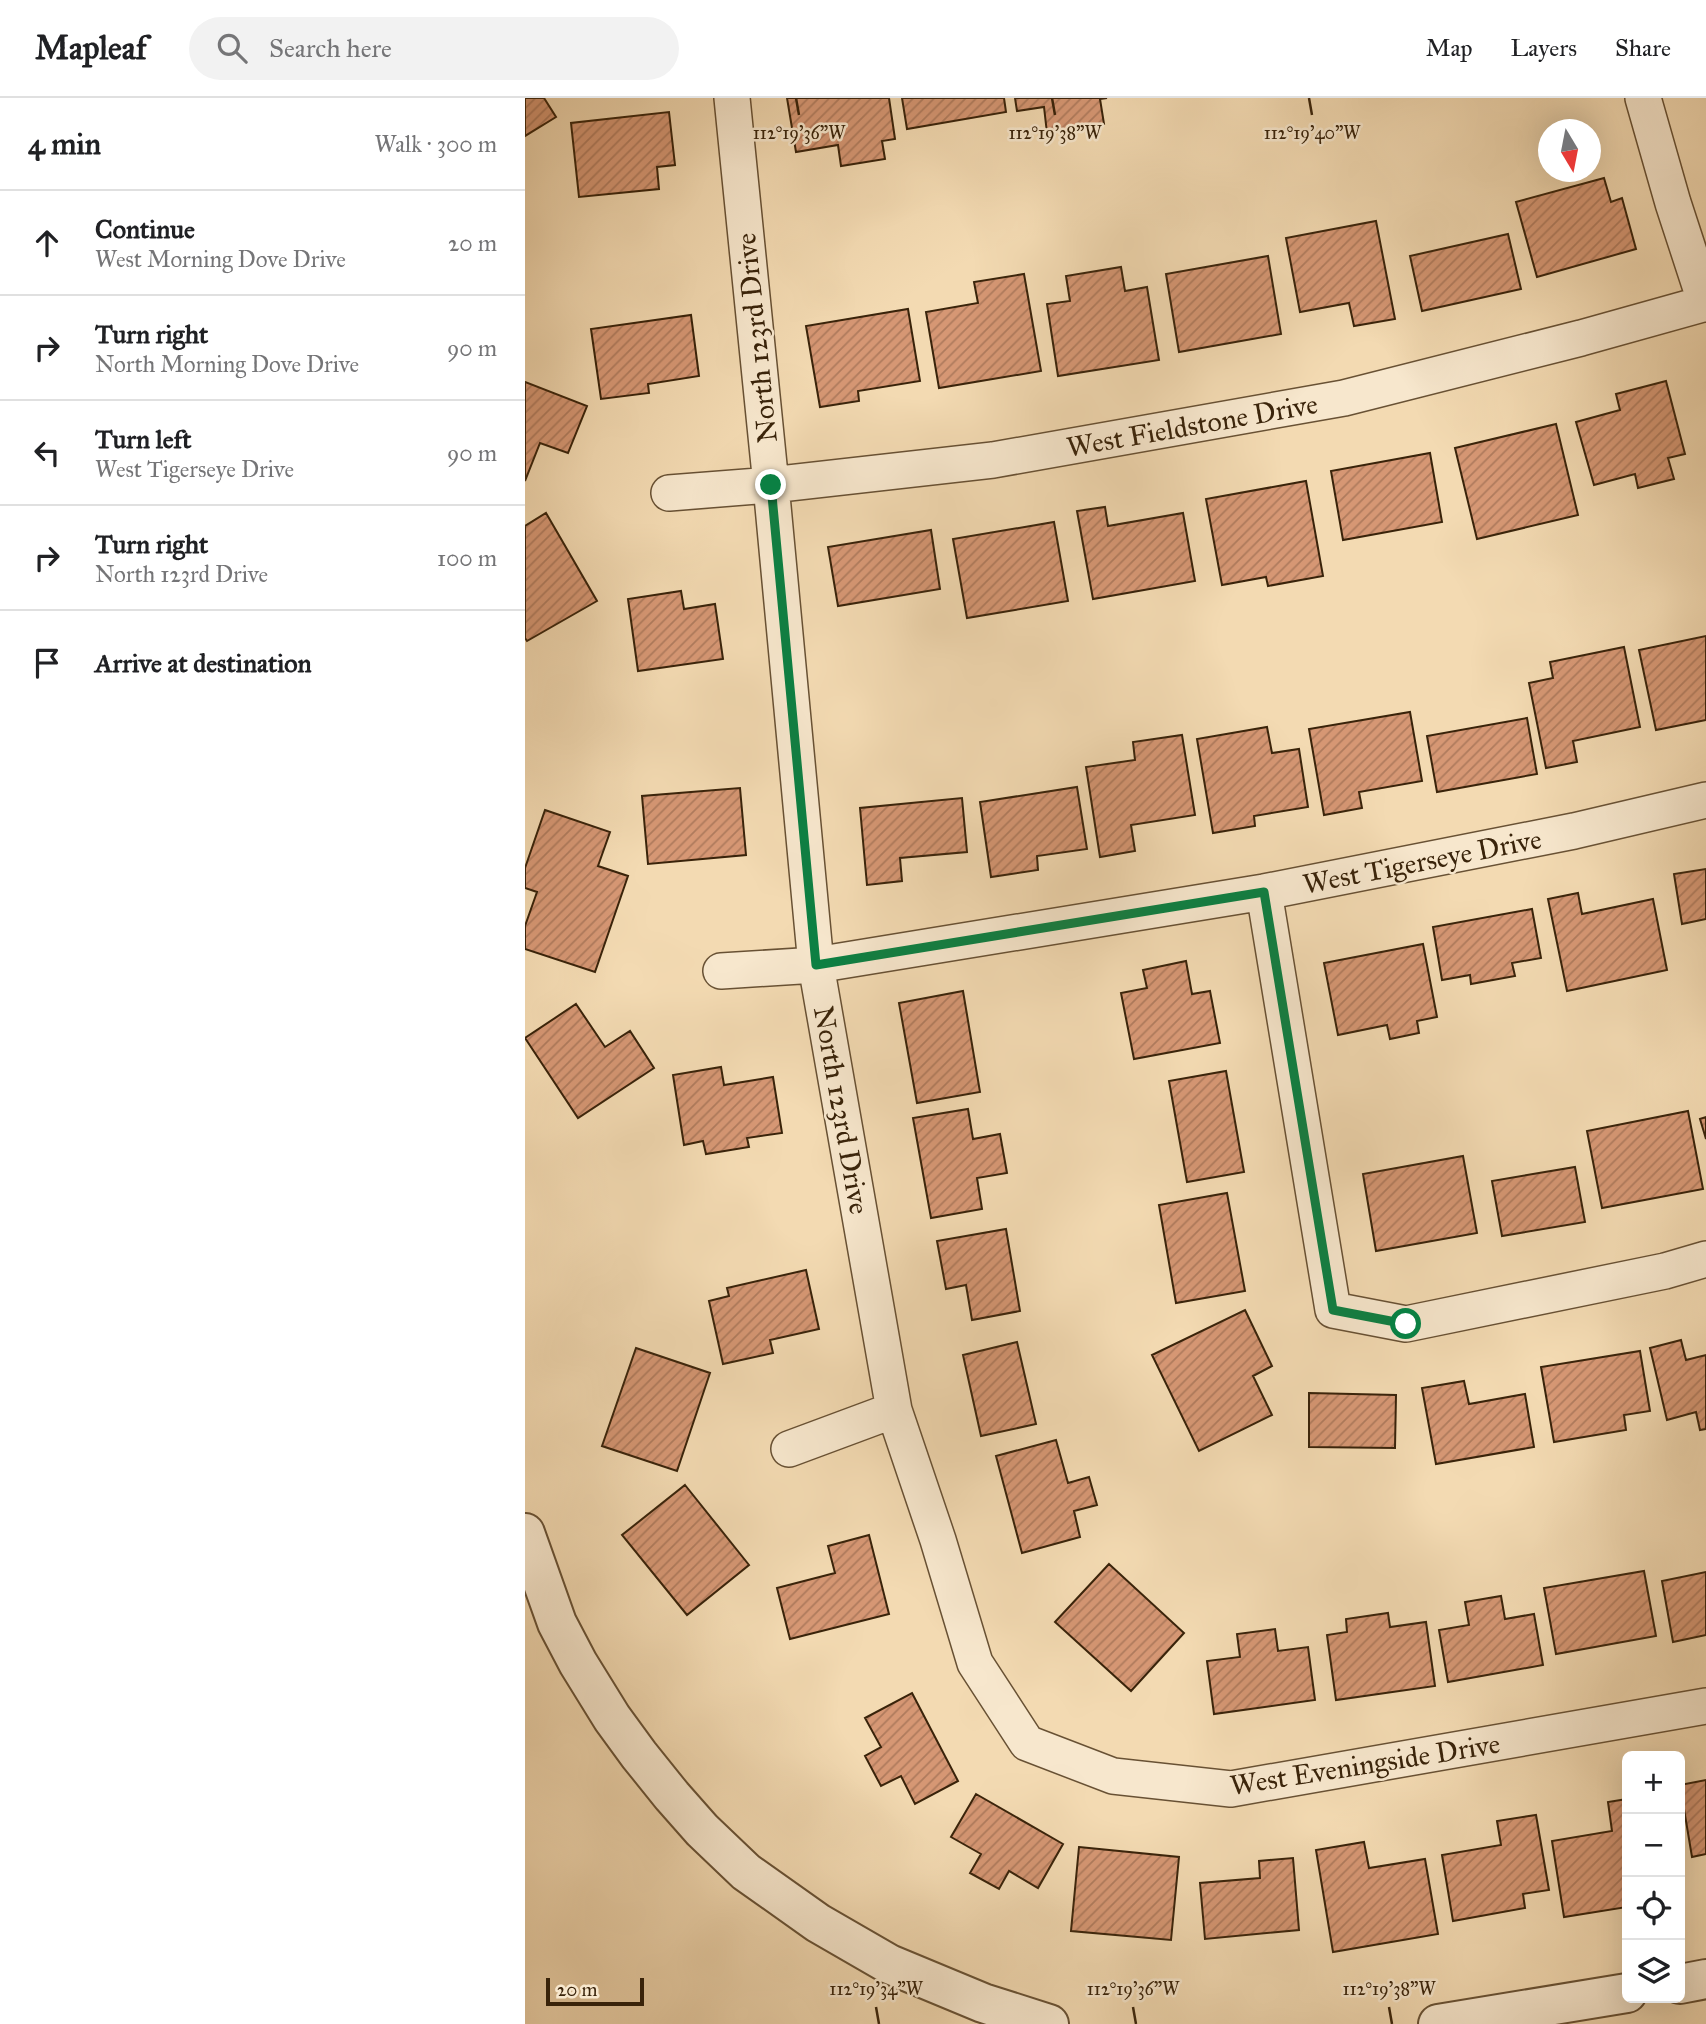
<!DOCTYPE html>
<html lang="en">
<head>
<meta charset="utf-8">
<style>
  body { margin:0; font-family:"IM FELL Great Primer",serif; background:#f2f2f2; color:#202124 }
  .controls { position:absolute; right:21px; bottom:21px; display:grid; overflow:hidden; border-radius:10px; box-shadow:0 7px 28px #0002 }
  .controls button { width:63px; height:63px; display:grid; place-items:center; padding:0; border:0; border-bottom:2px solid #e0e0e0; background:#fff; color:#202124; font:35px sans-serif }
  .compass { position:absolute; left:1013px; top:21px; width:63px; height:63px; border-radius:50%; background:#fff; box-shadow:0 7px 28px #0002; rotate:170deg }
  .scale { position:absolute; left:21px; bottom:18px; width:98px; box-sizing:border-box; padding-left:7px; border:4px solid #39230a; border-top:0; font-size:19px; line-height:24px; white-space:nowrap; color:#39230a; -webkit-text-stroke:5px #f7e7cd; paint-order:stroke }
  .stop { position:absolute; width:21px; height:21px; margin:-16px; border:5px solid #0b8043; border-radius:50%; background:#fff }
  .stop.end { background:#0b8043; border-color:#fff; box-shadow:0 2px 7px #0008 }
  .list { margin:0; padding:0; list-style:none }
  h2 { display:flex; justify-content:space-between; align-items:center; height:91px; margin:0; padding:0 28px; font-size:30px }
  h2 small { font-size:23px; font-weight:400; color:#757577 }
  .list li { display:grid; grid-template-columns:46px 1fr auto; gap:21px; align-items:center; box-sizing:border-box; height:105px; padding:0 28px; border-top:2px solid #e0e0e0 }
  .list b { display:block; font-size:26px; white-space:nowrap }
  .list p { margin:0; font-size:23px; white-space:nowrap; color:#757577 }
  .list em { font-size:23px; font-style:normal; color:#757577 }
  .icon { flex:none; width:38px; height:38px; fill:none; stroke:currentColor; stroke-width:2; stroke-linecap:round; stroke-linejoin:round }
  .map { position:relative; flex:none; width:1181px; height:1926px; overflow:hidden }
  header { display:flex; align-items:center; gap:42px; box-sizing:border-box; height:98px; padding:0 35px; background:#fff; border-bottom:2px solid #e0e0e0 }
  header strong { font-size:33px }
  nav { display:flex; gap:38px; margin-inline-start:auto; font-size:24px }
  .search { width:490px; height:63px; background:#f2f2f2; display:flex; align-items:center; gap:18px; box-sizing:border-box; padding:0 24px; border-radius:38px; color:#757577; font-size:26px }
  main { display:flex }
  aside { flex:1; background:#fff }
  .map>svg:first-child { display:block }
</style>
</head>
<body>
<header>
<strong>Mapleaf</strong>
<div class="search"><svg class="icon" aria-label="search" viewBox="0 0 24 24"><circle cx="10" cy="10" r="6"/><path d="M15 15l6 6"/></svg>Search here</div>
<nav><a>Map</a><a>Layers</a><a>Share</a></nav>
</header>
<main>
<aside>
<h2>4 min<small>Walk · 300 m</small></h2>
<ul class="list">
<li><svg class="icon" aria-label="ahead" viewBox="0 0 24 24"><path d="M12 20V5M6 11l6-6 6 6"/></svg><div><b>Continue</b><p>West Morning Dove Drive</p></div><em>20 m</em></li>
<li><svg class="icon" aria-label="right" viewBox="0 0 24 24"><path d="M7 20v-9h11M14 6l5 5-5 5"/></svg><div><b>Turn right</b><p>North Morning Dove Drive</p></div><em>90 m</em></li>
<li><svg class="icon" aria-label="left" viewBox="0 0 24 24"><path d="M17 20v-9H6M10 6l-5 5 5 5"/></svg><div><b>Turn left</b><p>West Tigerseye Drive</p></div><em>90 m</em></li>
<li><svg class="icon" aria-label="right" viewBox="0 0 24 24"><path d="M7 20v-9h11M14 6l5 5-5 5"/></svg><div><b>Turn right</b><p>North 123rd Drive</p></div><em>100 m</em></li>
<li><svg class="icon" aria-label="arrive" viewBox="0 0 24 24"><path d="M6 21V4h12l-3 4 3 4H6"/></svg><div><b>Arrive at destination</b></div></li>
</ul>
</aside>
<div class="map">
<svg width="1181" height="1926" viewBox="0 0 1181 1926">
  <defs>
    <pattern id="building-hatch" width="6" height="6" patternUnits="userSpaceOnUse" patternTransform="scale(1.75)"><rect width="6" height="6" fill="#d69774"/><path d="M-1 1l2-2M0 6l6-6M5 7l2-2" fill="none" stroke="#af7b5d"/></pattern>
  </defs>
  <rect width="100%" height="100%" fill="#f3dab2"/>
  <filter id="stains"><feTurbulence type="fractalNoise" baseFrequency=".00286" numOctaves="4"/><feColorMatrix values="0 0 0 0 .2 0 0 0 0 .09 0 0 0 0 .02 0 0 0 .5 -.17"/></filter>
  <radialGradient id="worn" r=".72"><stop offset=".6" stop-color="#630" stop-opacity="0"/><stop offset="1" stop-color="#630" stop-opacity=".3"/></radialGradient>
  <path fill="url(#building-hatch)" stroke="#39230a" stroke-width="2" d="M 0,0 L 19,0 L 31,19 L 0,38 Z
    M 262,0 L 364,0 L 370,41 L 357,43 L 360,61 L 316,68 L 313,47 L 271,54 Z
    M 377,0 L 479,0 L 481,14 L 382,31 Z
    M 490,0 L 582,0 L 575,1 L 579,26 L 522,35 L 519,9 L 492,13 Z
    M 144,14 L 150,67 L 132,69 L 134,91 L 54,99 L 46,25 Z
    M 1079,80 L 1086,104 L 1097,100 L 1111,151 L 1012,179 L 991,104 Z
    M 851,123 L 870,221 L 829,228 L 824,205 L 775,214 L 761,140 Z
    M 983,136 L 996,191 L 897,213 L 885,158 Z
    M 743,158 L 756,236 L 654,254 L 641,176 Z
    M 596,169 L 600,193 L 622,189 L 634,262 L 533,278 L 522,206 L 545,203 L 541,178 Z
    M 499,176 L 516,273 L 414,290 L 401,214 L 453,205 L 449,184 Z
    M 383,211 L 395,283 L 333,293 L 334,303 L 295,309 L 281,228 Z
    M 166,217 L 174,278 L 123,286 L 124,295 L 76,301 L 66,231 Z
    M 1141,283 L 1160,356 L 1143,360 L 1149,381 L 1113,390 L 1110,376 L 1069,387 L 1051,324 L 1095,312 L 1091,296 Z
    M 0,284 L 62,308 L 43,355 L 15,345 L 0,383 Z
    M 1031,326 L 1053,417 L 952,441 L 930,350 Z
    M 905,355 L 917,424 L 818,442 L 806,373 Z
    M 781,383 L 798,478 L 743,488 L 741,479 L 697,487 L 681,401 Z
    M 580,409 L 583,428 L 658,415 L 670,483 L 568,501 L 552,413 Z
    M 21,415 L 72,503 L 2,543 L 0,540 L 0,428 Z
    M 529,424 L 543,503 L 442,520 L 428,441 Z
    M 406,432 L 415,491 L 313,508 L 303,449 Z
    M 156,493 L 159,511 L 190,506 L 198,561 L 113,573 L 103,501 Z
    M 1181,538 L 1181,622 L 1131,632 L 1114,552 Z
    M 1099,549 L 1115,629 L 1048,643 L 1052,664 L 1021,670 L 1004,585 L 1028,580 L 1025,564 Z
    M 885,614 L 897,683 L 834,694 L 837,710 L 799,717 L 784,631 Z
    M 1002,620 L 1012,676 L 912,694 L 902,638 Z
    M 742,629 L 747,655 L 774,651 L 783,709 L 729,718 L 730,728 L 688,735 L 672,641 Z
    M 657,637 L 670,717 L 606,727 L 610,753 L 575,759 L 561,669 L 610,662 L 608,644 Z
    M 552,689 L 562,751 L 512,758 L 513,772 L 466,779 L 455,704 Z
    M 215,690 L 221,757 L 123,766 L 117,698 Z
    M 437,700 L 442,754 L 375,760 L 377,783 L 342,787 L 335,710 Z
    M 20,712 L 85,734 L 73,768 L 103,778 L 70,874 L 0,851 L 0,828 L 12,794 L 0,790 L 0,770 Z
    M 1181,771 L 1181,821 L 1157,826 L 1149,776 Z
    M 1053,795 L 1057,816 L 1128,801 L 1142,872 L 1042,893 L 1023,801 Z
    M 1007,811 L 1016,860 L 987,865 L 990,878 L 946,886 L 945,877 L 917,882 L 908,829 Z
    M 898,846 L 912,919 L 892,923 L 894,935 L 865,941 L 862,927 L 813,937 L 799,865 Z
    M 661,863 L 667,896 L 685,893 L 695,945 L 609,961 L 596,895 L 622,890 L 618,872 Z
    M 438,893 L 455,994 L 392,1005 L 374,905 Z
    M 51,906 L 80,949 L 105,933 L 129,970 L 53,1020 L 0,940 Z
    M 196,969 L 199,987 L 248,979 L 257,1035 L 222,1040 L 224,1049 L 181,1056 L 178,1043 L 159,1047 L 148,977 Z
    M 701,973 L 719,1074 L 662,1084 L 644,983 Z
    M 443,1011 L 448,1041 L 475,1036 L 482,1075 L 452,1080 L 457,1111 L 406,1120 L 388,1020 Z
    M 1163,1013 L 1178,1091 L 1077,1110 L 1062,1033 Z
    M 1181,1019 L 1181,1041 L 1175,1021 Z
    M 938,1058 L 952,1135 L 851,1153 L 838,1076 Z
    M 1050,1069 L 1060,1124 L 977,1138 L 967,1083 Z
    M 702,1095 L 720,1193 L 651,1205 L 634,1107 Z
    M 481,1131 L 495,1213 L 447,1222 L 441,1187 L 421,1191 L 412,1143 Z
    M 281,1172 L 294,1231 L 245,1242 L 248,1255 L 198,1266 L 184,1203 L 204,1198 L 202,1190 Z
    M 720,1212 L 747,1268 L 728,1278 L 747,1317 L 674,1353 L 627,1257 Z
    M 1156,1242 L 1161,1262 L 1181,1257 L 1181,1331 L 1175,1332 L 1171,1314 L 1142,1322 L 1125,1250 Z
    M 492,1244 L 511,1326 L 456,1338 L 438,1257 Z
    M 111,1250 L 185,1275 L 152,1373 L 77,1348 Z
    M 1115,1253 L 1125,1313 L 1099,1317 L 1101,1332 L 1029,1344 L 1016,1269 Z
    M 939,1283 L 944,1306 L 1000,1296 L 1009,1349 L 911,1366 L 897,1290 Z
    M 784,1295 L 871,1297 L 870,1350 L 784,1349 Z
    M 531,1342 L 543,1385 L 564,1379 L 572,1407 L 549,1413 L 555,1439 L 497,1455 L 471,1358 Z
    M 160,1387 L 224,1467 L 162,1517 L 97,1437 Z
    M 344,1437 L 364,1516 L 265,1541 L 252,1490 L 310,1475 L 303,1448 Z
    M 584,1466 L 659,1535 L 606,1593 L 530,1524 Z
    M 1119,1473 L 1131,1538 L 1031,1556 L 1019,1490 Z
    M 1181,1474 L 1181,1537 L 1148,1544 L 1137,1483 Z
    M 976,1498 L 980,1521 L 1009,1516 L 1018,1567 L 923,1584 L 914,1532 L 944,1527 L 940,1504 Z
    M 863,1515 L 865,1529 L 901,1524 L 910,1588 L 811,1602 L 802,1537 L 822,1534 L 821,1521 Z
    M 750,1531 L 753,1553 L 783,1549 L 790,1602 L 689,1616 L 682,1563 L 715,1559 L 712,1536 Z
    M 387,1595 L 433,1683 L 390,1706 L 376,1678 L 356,1688 L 340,1658 L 356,1649 L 340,1620 Z
    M 1181,1682 L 1181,1756 L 1167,1759 L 1155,1687 Z
    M 451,1696 L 538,1746 L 513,1790 L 484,1773 L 474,1791 L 445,1775 L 456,1756 L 426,1739 Z
    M 1102,1701 L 1102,1809 L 1039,1819 L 1027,1743 L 1087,1733 L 1083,1704 Z
    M 1011,1717 L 1024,1792 L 998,1796 L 1000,1810 L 928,1823 L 917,1757 L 976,1747 L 972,1723 Z
    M 839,1744 L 844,1770 L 900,1761 L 913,1836 L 808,1854 L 791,1752 Z
    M 554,1749 L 654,1759 L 646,1842 L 546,1833 Z
    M 768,1760 L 774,1832 L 680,1841 L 675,1785 L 735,1780 L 734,1763 Z"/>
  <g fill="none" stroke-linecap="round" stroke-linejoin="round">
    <defs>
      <path id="minor" d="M 207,0 L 246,387 L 291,867 L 369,1312 L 413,1442 L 450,1565 L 502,1645 L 588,1678 L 706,1691 L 1181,1608
        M 1118,0 L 1148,105 L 1181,206
        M 144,395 L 246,387 L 468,362 L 819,300 L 1056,240 L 1181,205
        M 739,794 L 808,1212 L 881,1226 L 1140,1173 L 1181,1161
        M 196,873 L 291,867 L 739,794 L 1049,733 L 1181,702
        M 264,1351 L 369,1312"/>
      <path id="tertiary" d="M 0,1435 L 32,1525 L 53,1565 L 87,1620 L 114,1657 L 147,1698 L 177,1732 L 221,1774 L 293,1825 L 364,1866 L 458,1905 L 524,1926
        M 1155,1886 L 1181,1881
        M 913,1926 L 1102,1895"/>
    </defs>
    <use href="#minor" stroke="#685134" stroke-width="38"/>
    <use href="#tertiary" stroke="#685134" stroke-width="42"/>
    <use href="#minor" stroke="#f7e7cd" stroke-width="35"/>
    <use href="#tertiary" stroke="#f7e7cd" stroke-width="38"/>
  </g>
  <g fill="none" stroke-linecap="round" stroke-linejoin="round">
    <path stroke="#0b8043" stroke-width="9" d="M 246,387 L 291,867 L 739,794 L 808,1212 L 881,1226"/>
  </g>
  <path fill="none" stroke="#39230a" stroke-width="2.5" d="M 271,0 L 274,17M 527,0 L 530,17M 784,0 L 787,17M 351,1909 L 354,1926M 608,1909 L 611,1926M 864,1909 L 867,1926"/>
  <g text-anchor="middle" stroke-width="5" stroke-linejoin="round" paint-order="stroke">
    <g font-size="28" fill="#39230a" stroke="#f7e7cd">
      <text transform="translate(231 240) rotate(-96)" y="10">North 123rd Drive</text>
      <text transform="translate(667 327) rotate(-10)" y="10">West Fieldstone Drive</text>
      <text transform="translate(897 763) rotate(-11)" y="10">West Tigerseye Drive</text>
      <text transform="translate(317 1012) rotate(80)" y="10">North 123rd Drive</text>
      <text transform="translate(840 1666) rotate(-9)" y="10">West Eveningside Drive</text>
    </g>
  </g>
  <g font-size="18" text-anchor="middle" fill="#39230a" stroke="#f7e7cd" stroke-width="5" stroke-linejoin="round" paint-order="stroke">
    <text x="274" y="41">112°19'36"W</text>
    <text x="530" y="41">112°19'38"W</text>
    <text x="787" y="41">112°19'40"W</text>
    <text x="351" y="1897">112°19'34"W</text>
    <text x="608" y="1897">112°19'36"W</text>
    <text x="864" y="1897">112°19'38"W</text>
  </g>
  <rect width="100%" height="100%" filter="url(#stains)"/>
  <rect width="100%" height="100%" fill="url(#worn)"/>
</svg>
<div class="controls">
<button>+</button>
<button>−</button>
<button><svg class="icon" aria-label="locate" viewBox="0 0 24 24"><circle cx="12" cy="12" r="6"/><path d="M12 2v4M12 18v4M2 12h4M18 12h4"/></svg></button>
<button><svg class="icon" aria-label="layers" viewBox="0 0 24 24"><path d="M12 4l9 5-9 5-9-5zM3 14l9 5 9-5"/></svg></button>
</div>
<svg class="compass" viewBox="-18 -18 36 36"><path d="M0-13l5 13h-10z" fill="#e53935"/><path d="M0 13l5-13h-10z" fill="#757577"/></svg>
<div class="scale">20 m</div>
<div class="stop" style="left:881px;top:1226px"></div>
<div class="stop end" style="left:246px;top:387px"></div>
</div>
</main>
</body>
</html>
